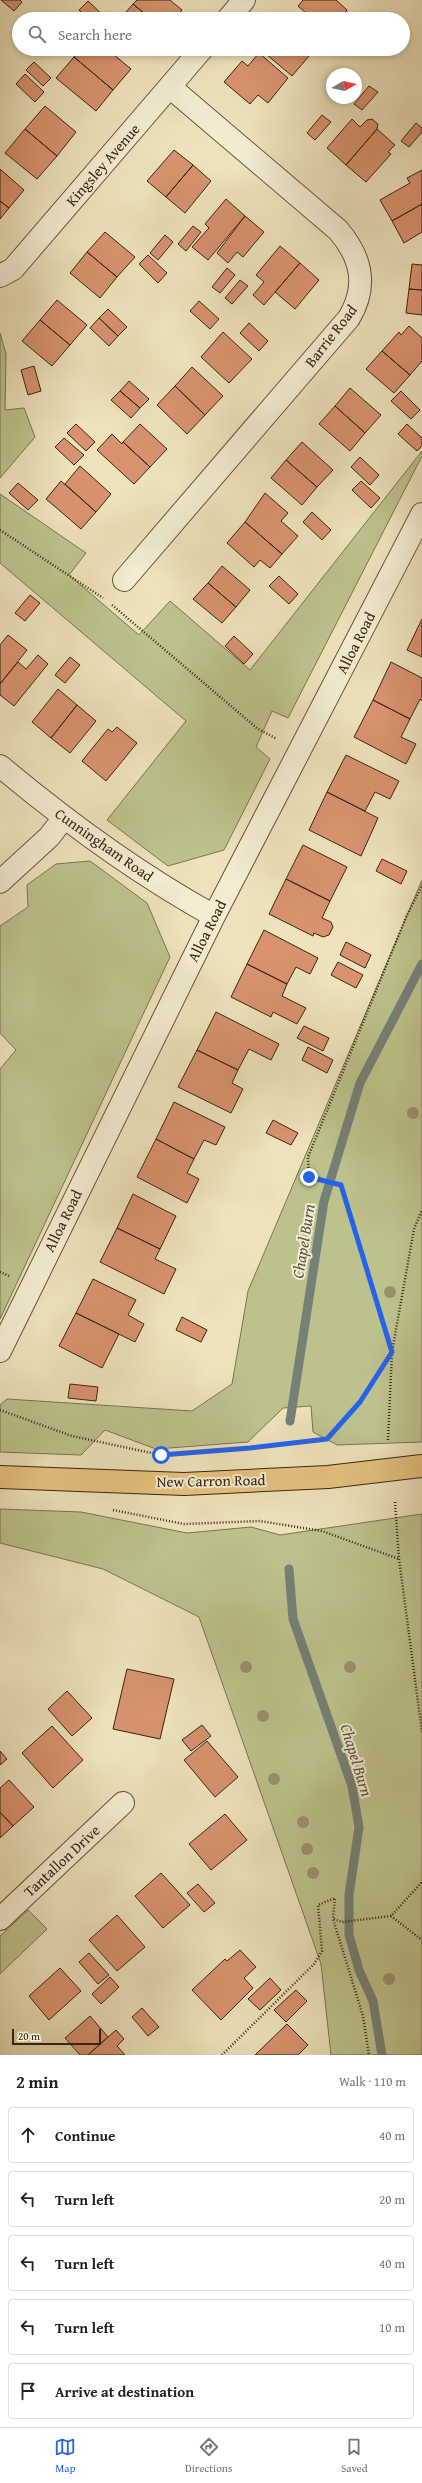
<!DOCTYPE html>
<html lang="en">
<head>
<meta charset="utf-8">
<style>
  body { margin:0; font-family:"Gentium Book Plus",serif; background:#f6f6f6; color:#222 }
  .compass { position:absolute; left:326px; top:68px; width:36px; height:36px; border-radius:50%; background:#fff; box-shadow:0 2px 6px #0003; rotate:81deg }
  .scale { position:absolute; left:12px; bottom:10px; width:89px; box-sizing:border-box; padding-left:4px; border:2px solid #3a2513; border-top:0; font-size:11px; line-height:14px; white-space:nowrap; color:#3a2513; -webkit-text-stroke:3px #f3ecd2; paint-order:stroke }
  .stop { position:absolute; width:12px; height:12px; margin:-9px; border:3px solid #2563eb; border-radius:50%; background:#fff }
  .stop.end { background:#2563eb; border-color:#fff; box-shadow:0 1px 4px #0008 }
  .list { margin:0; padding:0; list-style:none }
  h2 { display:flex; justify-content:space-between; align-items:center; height:52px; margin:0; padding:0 16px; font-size:17px }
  h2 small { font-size:13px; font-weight:400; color:#767676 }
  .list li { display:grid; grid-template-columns:26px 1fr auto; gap:12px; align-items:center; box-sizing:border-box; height:56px; margin:0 8px 8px; padding:0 8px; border:1px solid #e0e0e0; border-radius:4px }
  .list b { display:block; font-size:15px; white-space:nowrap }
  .list em { font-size:13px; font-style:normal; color:#767676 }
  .icon { flex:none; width:22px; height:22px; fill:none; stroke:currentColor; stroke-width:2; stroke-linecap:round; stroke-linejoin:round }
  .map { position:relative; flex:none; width:422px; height:2055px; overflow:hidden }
  .search { position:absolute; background:#fff; box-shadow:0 2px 6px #0003; left:12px; right:12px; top:12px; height:44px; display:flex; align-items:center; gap:10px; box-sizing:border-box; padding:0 14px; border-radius:22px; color:#767676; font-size:15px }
  .sheet { height:372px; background:#fff }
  nav { display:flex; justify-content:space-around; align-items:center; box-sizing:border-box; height:56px; border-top:1px solid #e0e0e0; background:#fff; font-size:11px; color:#767676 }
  nav a { display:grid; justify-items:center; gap:2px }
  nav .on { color:#2563eb }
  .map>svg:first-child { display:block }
</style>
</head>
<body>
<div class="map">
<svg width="422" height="2055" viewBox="0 0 422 2055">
  <rect width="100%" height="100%" fill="#ede2ba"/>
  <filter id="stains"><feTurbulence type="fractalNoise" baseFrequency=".005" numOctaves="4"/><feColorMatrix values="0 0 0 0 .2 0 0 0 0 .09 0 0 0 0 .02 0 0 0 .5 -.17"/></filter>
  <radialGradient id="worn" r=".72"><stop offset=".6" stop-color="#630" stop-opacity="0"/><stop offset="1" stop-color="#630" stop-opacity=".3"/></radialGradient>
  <path fill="#bdc28c" stroke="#7c7450" d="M 0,333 L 6,354 L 5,410 L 24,408 L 35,437 L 0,478 Z
    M 422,451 L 422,456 L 288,718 L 272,711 L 256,747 L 270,759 L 224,850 L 168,866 L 107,820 L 186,721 L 0,563 L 0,494 L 86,553 L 69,575 L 139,635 L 170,601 L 250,670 Z
    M 90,861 L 147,903 L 170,957 L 0,1319 L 0,1069 L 16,1050 L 0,1033 L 0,926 L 28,907 L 27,885 L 56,864 Z
    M 422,880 L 422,1442 L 337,1445 L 313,1432 L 311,1406 L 283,1408 L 248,1442 L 156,1449 L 105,1430 L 81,1455 L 0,1452 L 0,1405 L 7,1399 L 192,1411 L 232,1384 L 248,1291 Z
    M 0,1509 L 81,1512 L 187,1533 L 251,1527 L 280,1535 L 422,1514 L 422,2055 L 331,2055 L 321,1964 L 199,1617 L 103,1569 L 0,1543 Z
    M 28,1910 L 47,1929 L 0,1974 L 0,1936 Z"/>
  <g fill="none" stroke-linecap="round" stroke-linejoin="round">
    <path stroke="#758077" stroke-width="9" d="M 290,1421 L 324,1201 L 360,1083 L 422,964
      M 289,1569 L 293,1619 L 352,1786 L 359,1827 L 349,1895 L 349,1935 L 359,1970 L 373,2001 L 382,2055"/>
  </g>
  <path fill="#d8926f" stroke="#3a2513" d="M 1,0 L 20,0 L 22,2 L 14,11 Z
    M 137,0 L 170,0 L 182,10 L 175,19 L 151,19 L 133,4 Z
    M 303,0 L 336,0 L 347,10 L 340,19 L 313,19 L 298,6 Z
    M 88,1 L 107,19 L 88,19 L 79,10 Z
    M 133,4 L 151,19 L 120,19 Z
    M 81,49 L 107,49 L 131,69 L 113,90 L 74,57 Z
    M 260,49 L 315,49 L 292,76 Z
    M 259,53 L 288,78 L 268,103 L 258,95 L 250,104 L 224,82 L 242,61 L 248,66 Z
    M 74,57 L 113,90 L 96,111 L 56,78 Z
    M 34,62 L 51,78 L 43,86 L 26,70 Z
    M 25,74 L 44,92 L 35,102 L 16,84 Z
    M 369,86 L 378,92 L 362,110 L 354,104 Z
    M 45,106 L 76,132 L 57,156 L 25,129 Z
    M 322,115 L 331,122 L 315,140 L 307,133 Z
    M 352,119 L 360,127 L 367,120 L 372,119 L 378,124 L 377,129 L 346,165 L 327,148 Z
    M 416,123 L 422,128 L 422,132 L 409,147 L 401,141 Z
    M 25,129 L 57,156 L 37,179 L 5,153 Z
    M 377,129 L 395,145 L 388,152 L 391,154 L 366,182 L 346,165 Z
    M 174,150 L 193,165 L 166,197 L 147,181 Z
    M 193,165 L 211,181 L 185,213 L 166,197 Z
    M 0,169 L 24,190 L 9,208 L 0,201 Z
    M 422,170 L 422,204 L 392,221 L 380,200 L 410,183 L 407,178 Z
    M 226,199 L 245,216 L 208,260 L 192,247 L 209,228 L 205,224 Z
    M 0,201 L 9,208 L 0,219 Z
    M 422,204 L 422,232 L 404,243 L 392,221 Z
    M 245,216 L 264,232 L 243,257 L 237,252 L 228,263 L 217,253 Z
    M 193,226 L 201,232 L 186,251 L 178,244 Z
    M 105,232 L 135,257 L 117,277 L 87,252 Z
    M 165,235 L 173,242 L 158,260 L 150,253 Z
    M 280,246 L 300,263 L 264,305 L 253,295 L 264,282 L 256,275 Z
    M 87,252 L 117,277 L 100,298 L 70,273 Z
    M 148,255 L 167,273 L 158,283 L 139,264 Z
    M 300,263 L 319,280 L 295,309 L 275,292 Z
    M 412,264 L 422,265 L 422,290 L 409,289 Z
    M 227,268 L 235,275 L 220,293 L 212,287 Z
    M 240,280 L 248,286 L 232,304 L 225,298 Z
    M 409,289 L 422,290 L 422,315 L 406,313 Z
    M 57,300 L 87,325 L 70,345 L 40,320 Z
    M 199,301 L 219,319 L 210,329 L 190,311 Z
    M 108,309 L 127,327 L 118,336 L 99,318 Z
    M 99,318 L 118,336 L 109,346 L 90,328 Z
    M 40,320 L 70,345 L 52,366 L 22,341 Z
    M 249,323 L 268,341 L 259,351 L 240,333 Z
    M 409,326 L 422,338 L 422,361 L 410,375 L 382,351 L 399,332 L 401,335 Z
    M 223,332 L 252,359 L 229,383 L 201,357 Z
    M 382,351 L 410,375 L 394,393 L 366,369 Z
    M 34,366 L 41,391 L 28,395 L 21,370 Z
    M 192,367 L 223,396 L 205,415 L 175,386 Z
    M 129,381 L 149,399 L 140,408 L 120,391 Z
    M 175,386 L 205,415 L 187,434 L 157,405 Z
    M 350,388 L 381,415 L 365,433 L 335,406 Z
    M 120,391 L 140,408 L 131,418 L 111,400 Z
    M 401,391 L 420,410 L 411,419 L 391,401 Z
    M 335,406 L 365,433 L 350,451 L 319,424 Z
    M 76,424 L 95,442 L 86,451 L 67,433 Z
    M 140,424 L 167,449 L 150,467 L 123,442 Z
    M 407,424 L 422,438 L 422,446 L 417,451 L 398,434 Z
    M 112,434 L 122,444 L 123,442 L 150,467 L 134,484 L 97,450 Z
    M 64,438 L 84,455 L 74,465 L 55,447 Z
    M 302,442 L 333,470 L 317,487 L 286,460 Z
    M 360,457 L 379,475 L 370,485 L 351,467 Z
    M 286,460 L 317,487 L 302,505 L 271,478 Z
    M 80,466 L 111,494 L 96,512 L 65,484 Z
    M 61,481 L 96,512 L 81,529 L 46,499 Z
    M 361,481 L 380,498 L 371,508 L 352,490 Z
    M 18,483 L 38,500 L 28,510 L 9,493 Z
    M 265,493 L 288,513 L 281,521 L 298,536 L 282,554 L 245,522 Z
    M 312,512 L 331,530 L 322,540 L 303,522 Z
    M 245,522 L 282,554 L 270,568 L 260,560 L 254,567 L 227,543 Z
    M 222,566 L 250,590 L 236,607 L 208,583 Z
    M 279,576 L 298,594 L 289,604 L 269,586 Z
    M 208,583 L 236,607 L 222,623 L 193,599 Z
    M 30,595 L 40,603 L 25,621 L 15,613 Z
    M 422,619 L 422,657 L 407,650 Z
    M 8,635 L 27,650 L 0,684 L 0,645 Z
    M 234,636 L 253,654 L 244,664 L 225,646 Z
    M 38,655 L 48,664 L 14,706 L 0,695 L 0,684 L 18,662 L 26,669 Z
    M 70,657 L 80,665 L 65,683 L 55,675 Z
    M 391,662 L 422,678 L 422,701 L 420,699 L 410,719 L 373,700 Z
    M 58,689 L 77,705 L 51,738 L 32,722 Z
    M 373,700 L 410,719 L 401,737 L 416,744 L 406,764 L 354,737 Z
    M 77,705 L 96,721 L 70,753 L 51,738 Z
    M 117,727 L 137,743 L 106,781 L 82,761 L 108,729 L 112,732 Z
    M 346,755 L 399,781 L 390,799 L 375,792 L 365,811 L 327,792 Z
    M 327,792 L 378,818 L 361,856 L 309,830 Z
    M 303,845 L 347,867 L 330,901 L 286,879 Z
    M 382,859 L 407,871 L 401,884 L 376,871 Z
    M 286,879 L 330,901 L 322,918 L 331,922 L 333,927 L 329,935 L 323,937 L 314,933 L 313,936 L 269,914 Z
    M 264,930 L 318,958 L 310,974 L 296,967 L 287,984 L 247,964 Z
    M 346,942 L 371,955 L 365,968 L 340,955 Z
    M 338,962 L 363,975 L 356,988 L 331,975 Z
    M 247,964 L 287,984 L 282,996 L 306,1008 L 297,1024 L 273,1012 L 271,1017 L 231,997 Z
    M 216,1012 L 279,1044 L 271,1060 L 249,1049 L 238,1070 L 197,1050 Z
    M 304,1026 L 329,1038 L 323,1051 L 297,1038 Z
    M 308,1047 L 333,1060 L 327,1073 L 302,1060 Z
    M 197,1050 L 238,1070 L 232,1083 L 243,1089 L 231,1113 L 178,1087 Z
    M 174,1102 L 225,1127 L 216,1145 L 204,1140 L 194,1159 L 156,1139 Z
    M 273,1120 L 298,1133 L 291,1145 L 266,1133 Z
    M 156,1139 L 194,1159 L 187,1173 L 199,1179 L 187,1203 L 137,1177 Z
    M 133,1194 L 176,1216 L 160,1249 L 117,1228 Z
    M 117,1228 L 160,1249 L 155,1259 L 176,1269 L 164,1294 L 100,1262 Z
    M 93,1279 L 136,1300 L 128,1315 L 144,1324 L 135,1342 L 76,1313 Z
    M 76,1313 L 119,1334 L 102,1368 L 59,1346 Z
    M 182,1317 L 207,1330 L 201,1342 L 176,1330 Z
    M 70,1384 L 98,1387 L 96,1401 L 68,1398 Z
    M 127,1669 L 174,1679 L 160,1739 L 113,1729 Z
    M 67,1691 L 92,1718 L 72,1736 L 48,1709 Z
    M 202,1725 L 211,1736 L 191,1751 L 182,1740 Z
    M 52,1726 L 83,1760 L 53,1788 L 22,1753 Z
    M 207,1741 L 238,1777 L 215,1797 L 184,1760 Z
    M 0,1751 L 7,1759 L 0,1765 Z
    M 9,1780 L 34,1807 L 13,1826 L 0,1812 L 0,1788 Z
    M 0,1812 L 13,1826 L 0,1838 Z
    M 225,1814 L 247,1840 L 211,1870 L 189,1844 Z
    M 161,1873 L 190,1905 L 163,1928 L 135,1896 Z
    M 198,1884 L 215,1903 L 204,1912 L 187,1893 Z
    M 117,1915 L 145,1947 L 117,1971 L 89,1940 Z
    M 240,1950 L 256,1967 L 244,1978 L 253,1988 L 221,2020 L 192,1990 L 225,1959 L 227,1961 Z
    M 89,1953 L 109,1975 L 98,1984 L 79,1962 Z
    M 60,1968 L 81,1991 L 49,2020 L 29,1996 Z
    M 110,1977 L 119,1987 L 101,2004 L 92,1994 Z
    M 270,1978 L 281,1990 L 260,2010 L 248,1999 Z
    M 296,1990 L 307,2001 L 286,2022 L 274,2010 Z
    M 142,2008 L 159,2027 L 148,2036 L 132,2017 Z
    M 90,2016 L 108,2037 L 88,2055 L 80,2055 L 65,2038 Z
    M 287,2024 L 308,2045 L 298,2055 L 255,2055 Z
    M 116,2030 L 124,2039 L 117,2046 L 125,2055 L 88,2055 Z"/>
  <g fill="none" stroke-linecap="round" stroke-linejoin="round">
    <defs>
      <path id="minor" d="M 228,19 L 244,0
        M 0,276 L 13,269 L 202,49
        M 124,580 L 349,318 C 368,286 362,258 338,230 L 170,87
        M 0,766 C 67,822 138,874 214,916
        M 0,882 L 49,837 L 63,819
        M 0,1351 L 214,916 L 422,514
        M 0,1919 L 123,1803"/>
      <path id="major" d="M 0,1477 L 184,1484 L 328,1477 L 422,1466"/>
    </defs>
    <use href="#minor" stroke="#67543d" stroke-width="24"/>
    <use href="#major" stroke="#3a2513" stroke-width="24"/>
    <path stroke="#3a2513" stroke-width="2.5" stroke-dasharray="1 2" stroke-linecap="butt" d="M 0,530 L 103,598
      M 112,605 L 258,729 L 277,739
      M 0,1272 L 9,1276
      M 0,1410 L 72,1436 L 161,1455 L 250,1448 L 327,1439 L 360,1402 L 392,1352 L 341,1185 L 309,1177 L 308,1157 L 407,915 L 422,886
      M 388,1440 L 392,1352 L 414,1229 L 422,1210
      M 395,1502 L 399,1559 L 422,1732
      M 113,1510 L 184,1524 L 260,1521 L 322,1531 L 399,1559
      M 391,1916 L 422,1940
      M 334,1919 L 342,1922 L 391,1916 L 422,1882
      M 222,2055 L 314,1964 L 322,1951 L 318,1905 L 335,1898 L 333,1919 L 363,2016 L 369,2055"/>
    <use href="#minor" stroke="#f3ecd2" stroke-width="22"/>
    <use href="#major" stroke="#e6c17d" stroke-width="22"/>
  </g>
  <g fill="#9d906f">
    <circle cx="413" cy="1113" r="6"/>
    <circle cx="390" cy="1292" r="6"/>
    <circle cx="246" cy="1667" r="6"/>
    <circle cx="350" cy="1667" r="6"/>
    <circle cx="263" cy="1716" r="6"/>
    <circle cx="274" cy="1779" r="6"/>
    <circle cx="303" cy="1822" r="6"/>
    <circle cx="307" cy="1849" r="6"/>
    <circle cx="313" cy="1873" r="6"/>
    <circle cx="389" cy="1979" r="6"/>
  </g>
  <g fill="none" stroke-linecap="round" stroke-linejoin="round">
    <path stroke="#2563eb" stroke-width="5" d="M 161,1455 L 250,1448 L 327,1439 L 360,1402 L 392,1352 L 341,1185 L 309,1177"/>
  </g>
  <g text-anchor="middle" stroke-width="4" stroke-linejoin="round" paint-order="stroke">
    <g font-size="15" fill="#3a2513" stroke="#f3ecd2">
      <text transform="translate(103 165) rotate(-49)" y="5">Kingsley Avenue</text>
      <text transform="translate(331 336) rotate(-52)" y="5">Barrie Road</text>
      <text transform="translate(356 643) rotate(-63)" y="5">Alloa Road</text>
      <text transform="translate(104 845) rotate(35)" y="5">Cunningham Road</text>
      <text transform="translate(207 931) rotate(-63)" y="5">Alloa Road</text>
      <text transform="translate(63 1221) rotate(-64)" y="5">Alloa Road</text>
      <text transform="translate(211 1481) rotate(-1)" y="5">New Carron Road</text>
      <text transform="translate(62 1861) rotate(-43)" y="5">Tantallon Drive</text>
    </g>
    <g font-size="16" font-style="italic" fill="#585245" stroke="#f3ecd2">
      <text transform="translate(303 1241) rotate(-81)" y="6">Chapel Burn</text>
      <text transform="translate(357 1760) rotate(73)" y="6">Chapel Burn</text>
    </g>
  </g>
  <rect width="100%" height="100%" filter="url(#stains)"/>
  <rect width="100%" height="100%" fill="url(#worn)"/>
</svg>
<svg class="compass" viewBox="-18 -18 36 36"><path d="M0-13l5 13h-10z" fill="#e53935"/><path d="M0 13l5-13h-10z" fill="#767676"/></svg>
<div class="scale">20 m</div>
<div class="stop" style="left:161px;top:1455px"></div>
<div class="stop end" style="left:309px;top:1177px"></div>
<div class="search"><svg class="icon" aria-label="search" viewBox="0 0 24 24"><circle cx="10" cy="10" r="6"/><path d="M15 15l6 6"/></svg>Search here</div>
</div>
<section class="sheet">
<h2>2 min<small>Walk · 110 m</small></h2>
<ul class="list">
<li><svg class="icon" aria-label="ahead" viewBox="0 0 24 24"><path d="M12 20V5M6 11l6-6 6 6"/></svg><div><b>Continue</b></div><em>40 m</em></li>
<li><svg class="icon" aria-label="left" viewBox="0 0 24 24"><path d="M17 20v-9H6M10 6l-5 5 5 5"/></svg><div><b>Turn left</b></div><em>20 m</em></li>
<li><svg class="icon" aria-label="left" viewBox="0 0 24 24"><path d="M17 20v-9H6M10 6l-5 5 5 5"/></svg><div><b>Turn left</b></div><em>40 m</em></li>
<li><svg class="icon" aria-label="left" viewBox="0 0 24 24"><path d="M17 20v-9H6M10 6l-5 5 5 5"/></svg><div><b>Turn left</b></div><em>10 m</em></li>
<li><svg class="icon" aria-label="arrive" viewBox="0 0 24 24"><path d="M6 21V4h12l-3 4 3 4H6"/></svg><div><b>Arrive at destination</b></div></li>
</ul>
</section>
<nav>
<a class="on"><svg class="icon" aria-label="map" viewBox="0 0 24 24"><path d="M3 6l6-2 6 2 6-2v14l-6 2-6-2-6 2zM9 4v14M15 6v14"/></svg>Map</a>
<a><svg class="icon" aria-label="directions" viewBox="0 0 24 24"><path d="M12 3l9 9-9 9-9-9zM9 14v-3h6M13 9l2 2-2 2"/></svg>Directions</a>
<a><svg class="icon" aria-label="saved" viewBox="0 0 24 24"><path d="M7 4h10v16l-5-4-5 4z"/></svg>Saved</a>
</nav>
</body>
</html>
